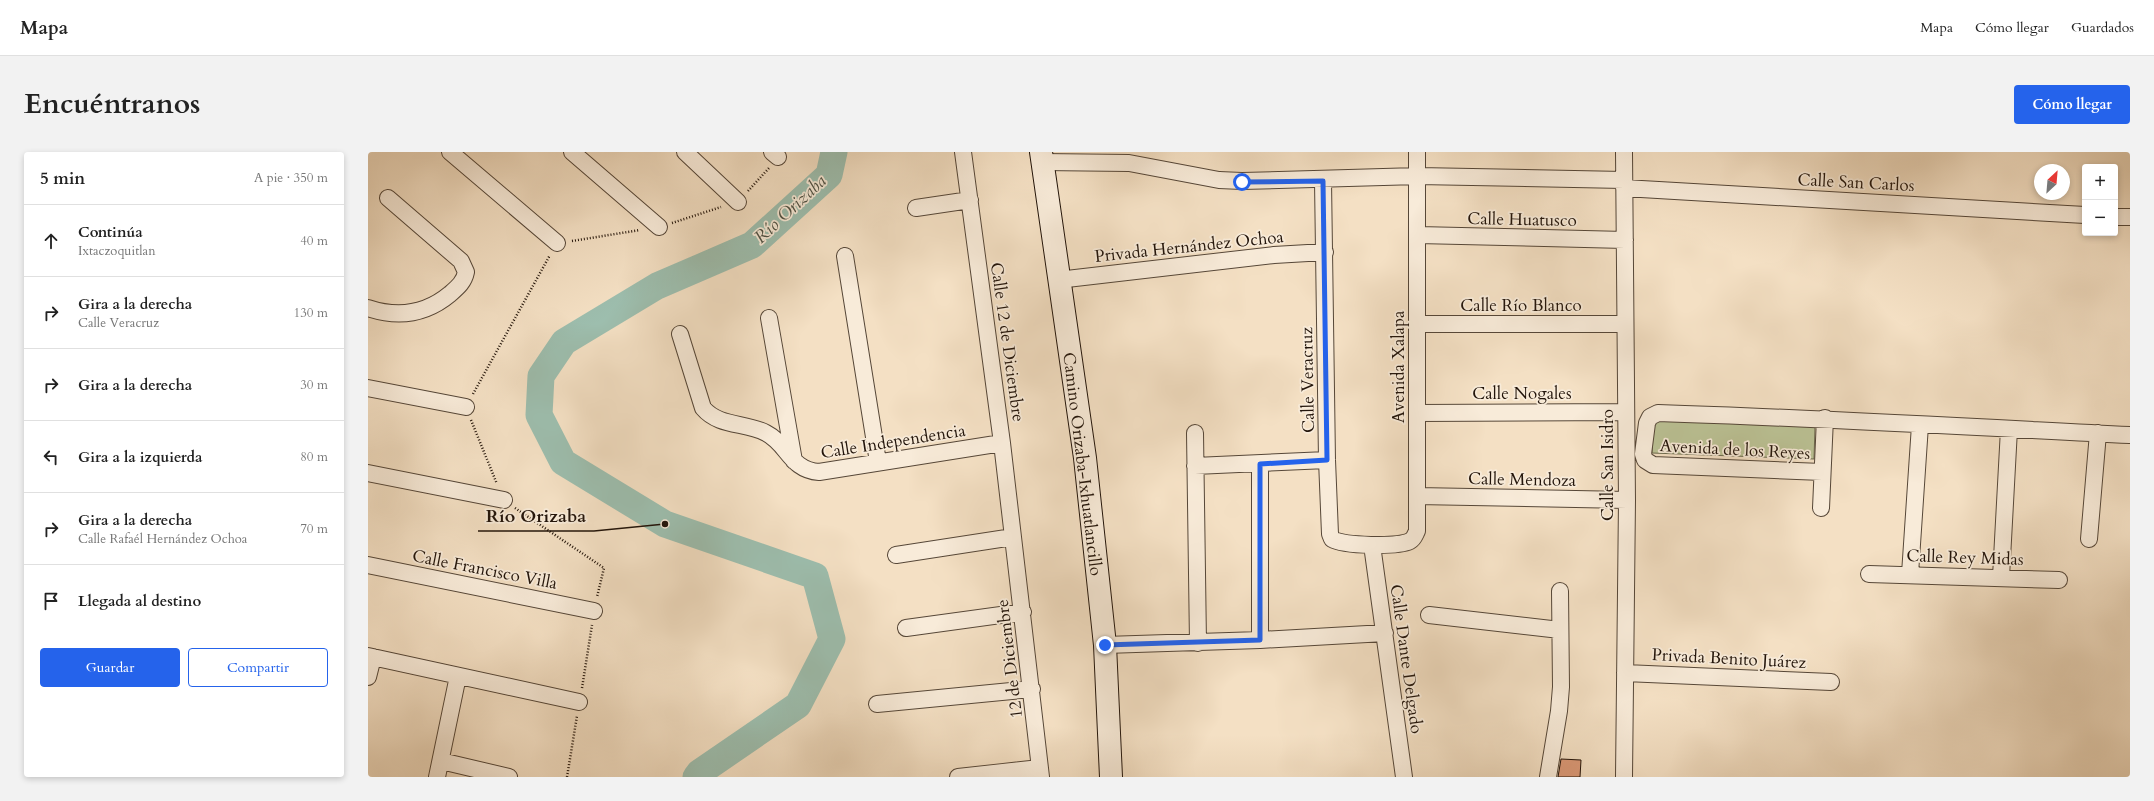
<!DOCTYPE html>
<html lang="es">
<head>
<meta charset="utf-8">
<style>
  body { margin:0; font-family:Cardo,serif; background:#f2f2f2; color:#222 }
  .controls { position:absolute; right:12px; top:12px; display:grid; overflow:hidden; border-radius:4px; box-shadow:0 2px 6px #0003 }
  .controls button { width:36px; height:36px; display:grid; place-items:center; padding:0; border:0; border-bottom:1px solid #e0e0e0; background:#fff; color:#222; font:20px sans-serif }
  .compass { position:absolute; left:1666px; top:12px; width:36px; height:36px; border-radius:50%; background:#fff; box-shadow:0 2px 6px #0003; rotate:26deg }
  .stop { position:absolute; width:12px; height:12px; margin:-9px; border:3px solid #2563eb; border-radius:50%; background:#fff }
  .stop.end { background:#2563eb; border-color:#fff; box-shadow:0 1px 4px #0008 }
  .list { margin:0; padding:0; list-style:none }
  h2 { display:flex; justify-content:space-between; align-items:center; height:52px; margin:0; padding:0 16px; font-size:17px }
  h2 small { font-size:13px; font-weight:400; color:#767676 }
  .list li { display:grid; grid-template-columns:26px 1fr auto; gap:12px; align-items:center; box-sizing:border-box; height:72px; padding:0 16px; border-top:1px solid #e0e0e0 }
  .list b { display:block; font-size:15px; white-space:nowrap }
  .list p { margin:0; font-size:13px; white-space:nowrap; color:#767676 }
  .list em { font-size:13px; font-style:normal; color:#767676 }
  .actions { display:flex; gap:8px; padding:12px 16px }
  .actions a { flex:1; padding:9px 0; border:1px solid #2563eb; border-radius:4px; text-align:center; font-size:14px; color:#2563eb }
  .actions .main { background:#2563eb; color:#fff }
  .icon { flex:none; width:22px; height:22px; fill:none; stroke:currentColor; stroke-width:2; stroke-linecap:round; stroke-linejoin:round }
  .map { position:relative; flex:none; width:1762px; height:625px; overflow:hidden; border-radius:4px }
  header { display:flex; align-items:center; gap:24px; box-sizing:border-box; height:56px; padding:0 20px; background:#fff; border-bottom:1px solid #e0e0e0 }
  header strong { font-size:19px }
  nav { display:flex; gap:22px; margin-inline-start:auto; font-size:14px }
  .intro { display:flex; align-items:center; justify-content:space-between; box-sizing:border-box; height:96px; padding:0 24px }
  h1 { margin:0; font-size:28px }
  .button { padding:10px 18px; border-radius:4px; background:#2563eb; color:#fff; font-size:14px; font-weight:700 }
  main { display:flex; gap:24px; padding:0 24px }
  aside { flex:1; background:#fff; border-radius:4px; box-shadow:0 2px 6px #0003 }
  .map>svg:first-child { display:block }
</style>
</head>
<body>
<header>
<strong>Mapa</strong>
<nav><a>Mapa</a><a>Cómo llegar</a><a>Guardados</a></nav>
</header>
<div class="intro"><h1>Encuéntranos</h1><a class="button">Cómo llegar</a></div>
<main>
<aside>
<h2>5 min<small>A pie · 350 m</small></h2>
<ul class="list">
<li><svg class="icon" aria-label="ahead" viewBox="0 0 24 24"><path d="M12 20V5M6 11l6-6 6 6"/></svg><div><b>Continúa</b><p>Ixtaczoquitlan</p></div><em>40 m</em></li>
<li><svg class="icon" aria-label="right" viewBox="0 0 24 24"><path d="M7 20v-9h11M14 6l5 5-5 5"/></svg><div><b>Gira a la derecha</b><p>Calle Veracruz</p></div><em>130 m</em></li>
<li><svg class="icon" aria-label="right" viewBox="0 0 24 24"><path d="M7 20v-9h11M14 6l5 5-5 5"/></svg><div><b>Gira a la derecha</b></div><em>30 m</em></li>
<li><svg class="icon" aria-label="left" viewBox="0 0 24 24"><path d="M17 20v-9H6M10 6l-5 5 5 5"/></svg><div><b>Gira a la izquierda</b></div><em>80 m</em></li>
<li><svg class="icon" aria-label="right" viewBox="0 0 24 24"><path d="M7 20v-9h11M14 6l5 5-5 5"/></svg><div><b>Gira a la derecha</b><p>Calle Rafaél Hernández Ochoa</p></div><em>70 m</em></li>
<li><svg class="icon" aria-label="arrive" viewBox="0 0 24 24"><path d="M6 21V4h12l-3 4 3 4H6"/></svg><div><b>Llegada al destino</b></div></li>
</ul>
<div class="actions"><a class="main">Guardar</a><a>Compartir</a></div>
</aside>
<div class="map">
<svg width="1762" height="625" viewBox="0 0 1762 625">
  <rect width="100%" height="100%" fill="#f4e0c4"/>
  <filter id="stains"><feTurbulence type="fractalNoise" baseFrequency=".005" numOctaves="4"/><feColorMatrix values="0 0 0 0 .2 0 0 0 0 .09 0 0 0 0 .02 0 0 0 .5 -.17"/></filter>
  <radialGradient id="worn" r=".72"><stop offset=".6" stop-color="#630" stop-opacity="0"/><stop offset="1" stop-color="#630" stop-opacity=".3"/></radialGradient>
  <path fill="#bbc295" stroke="#6e6b50" d="M 1285,268 L 1447,274 L 1446,307 L 1284,301 Z"/>
  <g fill="none" stroke-linecap="round" stroke-linejoin="round">
    <path stroke="#9dbeae" stroke-width="27" d="M 328,625 L 331,621 L 430,553 L 464,487 L 447,424 L 297,372 L 195,310 L 171,263 L 173,224 L 196,190 L 289,134 L 384,93 L 461,23 L 466,0"/>
  </g>
  <path fill="#db9977" stroke="#22140a" d="M 1193,607 L 1213,608 L 1212,625 L 1190,625 Z"/>
  <g fill="none" stroke-linecap="round" stroke-linejoin="round">
    <defs>
      <path id="street" d="M 82,0 L 189,91
        M 204,0 L 291,75
        M 317,0 L 370,50
        M 404,0 L 410,5
        M 595,0 L 634,291 L 673,625
        M 1256,0 L 1259,348 L 1256,625
        M 674,10 L 761,11 L 851,28 L 874,29 L 1050,24 L 1256,28
        M 955,29 L 959,308 L 962,382 L 964,387 C 976,394 1030,395 1042,389 C 1046,387 1047,383 1049,379 L 1049,0
        M 1256,36 L 1717,63
        M 548,56 L 602,48
        M 1747,65 L 1762,65
        M 1050,83 L 1257,88
        M 477,104 L 510,310
        M 690,128 L 906,103 L 957,100
        M 0,156 C 30,166 58,162 82,142 C 90,135 96,130 98,120 L 93,109 L 20,46
        M 401,166 L 426,309
        M 1049,172 L 1257,172
        M 312,182 L 335,256 C 351,275 377,270 398,281 C 420,292 422,318 451,320 L 634,291
        M 0,236 L 98,255
        M 1049,261 L 1258,260
        M 827,281 L 830,491
        M 827,314 L 959,308
        M 1454,320 L 1285,313 L 1277,308 L 1275,302 L 1279,271 L 1282,265 L 1290,261 C 1448,266 1605,275 1762,283
        M 0,321 L 136,348
        M 1049,344 L 1259,348
        M 1453,356 L 1457,266
        M 1721,387 L 1730,281
        M 1004,393 L 1036,625
        M 528,403 L 645,385
        M 0,413 L 226,459
        M 1501,422 L 1691,428
        M 1542,422 L 1552,273
        M 1633,425 L 1641,277
        M 1061,463 L 1192,478
        M 538,476 L 655,460
        M 892,488 L 892,312
        M 737,493 L 892,488 L 1017,481
        M 0,504 L 211,550
        M 1257,521 L 1463,530
        M 0,525 L 5,505
        M 509,552 L 664,537
        M 73,609 L 141,625
        M 69,625 L 90,524
        M 590,625 L 672,616
        M 1180,625 L 1191,559 L 1193,535 L 1192,439"/>
      <path id="secondary" d="M 673,0 L 717,306 L 737,493 L 743,625"/>
    </defs>
    <use href="#street" stroke="#564738" stroke-width="18"/>
    <use href="#secondary" stroke="#22140a" stroke-width="24"/>
    <path stroke="#22140a" stroke-width="2.5" stroke-dasharray="1 2" stroke-linecap="butt" d="M 380,39 L 401,16
      M 304,71 L 353,55
      M 204,89 L 272,78
      M 105,242 L 182,103
      M 103,268 L 129,332
      M 147,356 L 236,416 L 229,445
      M 214,536 L 224,473
      M 199,625 L 209,564"/>
    <use href="#street" stroke="#f8ebd9" stroke-width="16"/>
    <use href="#secondary" stroke="#f8ebd9" stroke-width="22"/>
  </g>
  <g fill="none" stroke-linecap="round" stroke-linejoin="round">
    <path stroke="#2563eb" stroke-width="5" d="M 737,493 L 892,488 L 892,312 L 959,308 L 955,29 L 874,30"/>
  </g>
  <g text-anchor="middle" stroke-width="3.5" stroke-linejoin="round" paint-order="stroke">
    <g font-size="17" fill="#22140a" stroke="#f8ebd9">
      <text transform="translate(1488 30) rotate(3)" y="6">Calle San Carlos</text>
      <text transform="translate(1154 67) rotate(1)" y="6">Calle Huatusco</text>
      <text transform="translate(821 94) rotate(-6)" y="6">Privada Hernández Ochoa</text>
      <text x="1153" y="159">Calle Río Blanco</text>
      <text transform="translate(640 190) rotate(82)" y="6">Calle 12 de Diciembre</text>
      <text transform="translate(1030 215) rotate(-90)" y="6">Avenida Xalapa</text>
      <text transform="translate(939 228) rotate(-91)" y="6">Calle Veracruz</text>
      <text x="1154" y="247">Calle Nogales</text>
      <text transform="translate(525 289) rotate(-9)" y="6">Calle Independencia</text>
      <text transform="translate(1367 297) rotate(3)" y="6">Avenida de los Reyes</text>
      <text transform="translate(715 312) rotate(83)" y="6">Camino Orizaba-Ixhuatlancillo</text>
      <text transform="translate(1239 313) rotate(-90)" y="6">Calle San Isidro</text>
      <text transform="translate(1154 327) rotate(1)" y="6">Calle Mendoza</text>
      <text transform="translate(1597 405) rotate(2)" y="6">Calle Rey Midas</text>
      <text transform="translate(117 417) rotate(11)" y="6">Calle Francisco Villa</text>
      <text transform="translate(1361 506) rotate(3)" y="6">Privada Benito Juárez</text>
      <text transform="translate(641 507) rotate(-97)" y="6">12 de Diciembre</text>
      <text transform="translate(1039 507) rotate(82)" y="6">Calle Dante Delgado</text>
    </g>
    <g font-size="18" font-style="italic" fill="#4d5043" stroke="#f8ebd9">
      <text transform="translate(422 57) rotate(-43)" y="6">Río Orizaba</text>
    </g>
  </g>
  <path fill="none" stroke="#22140a" stroke-width="1.5" d="M297 372L226 379H110"/>
  <circle fill="#22140a" stroke="#f8ebd9" stroke-width="1.5" cx="297" cy="372" r="4"/>
  <g font-size="18" text-anchor="middle" font-weight="bold" fill="#22140a" stroke="#f8ebd9" stroke-width="3.5" stroke-linejoin="round" paint-order="stroke">
    <text x="168" y="370">Río Orizaba</text>
  </g>
  <rect width="100%" height="100%" filter="url(#stains)"/>
  <rect width="100%" height="100%" fill="url(#worn)"/>
</svg>
<div class="controls">
<button>+</button>
<button>−</button>
</div>
<svg class="compass" viewBox="-18 -18 36 36"><path d="M0-13l5 13h-10z" fill="#e53935"/><path d="M0 13l5-13h-10z" fill="#767676"/></svg>
<div class="stop" style="left:874px;top:30px"></div>
<div class="stop end" style="left:737px;top:493px"></div>
</div>
</main>
</body>
</html>
